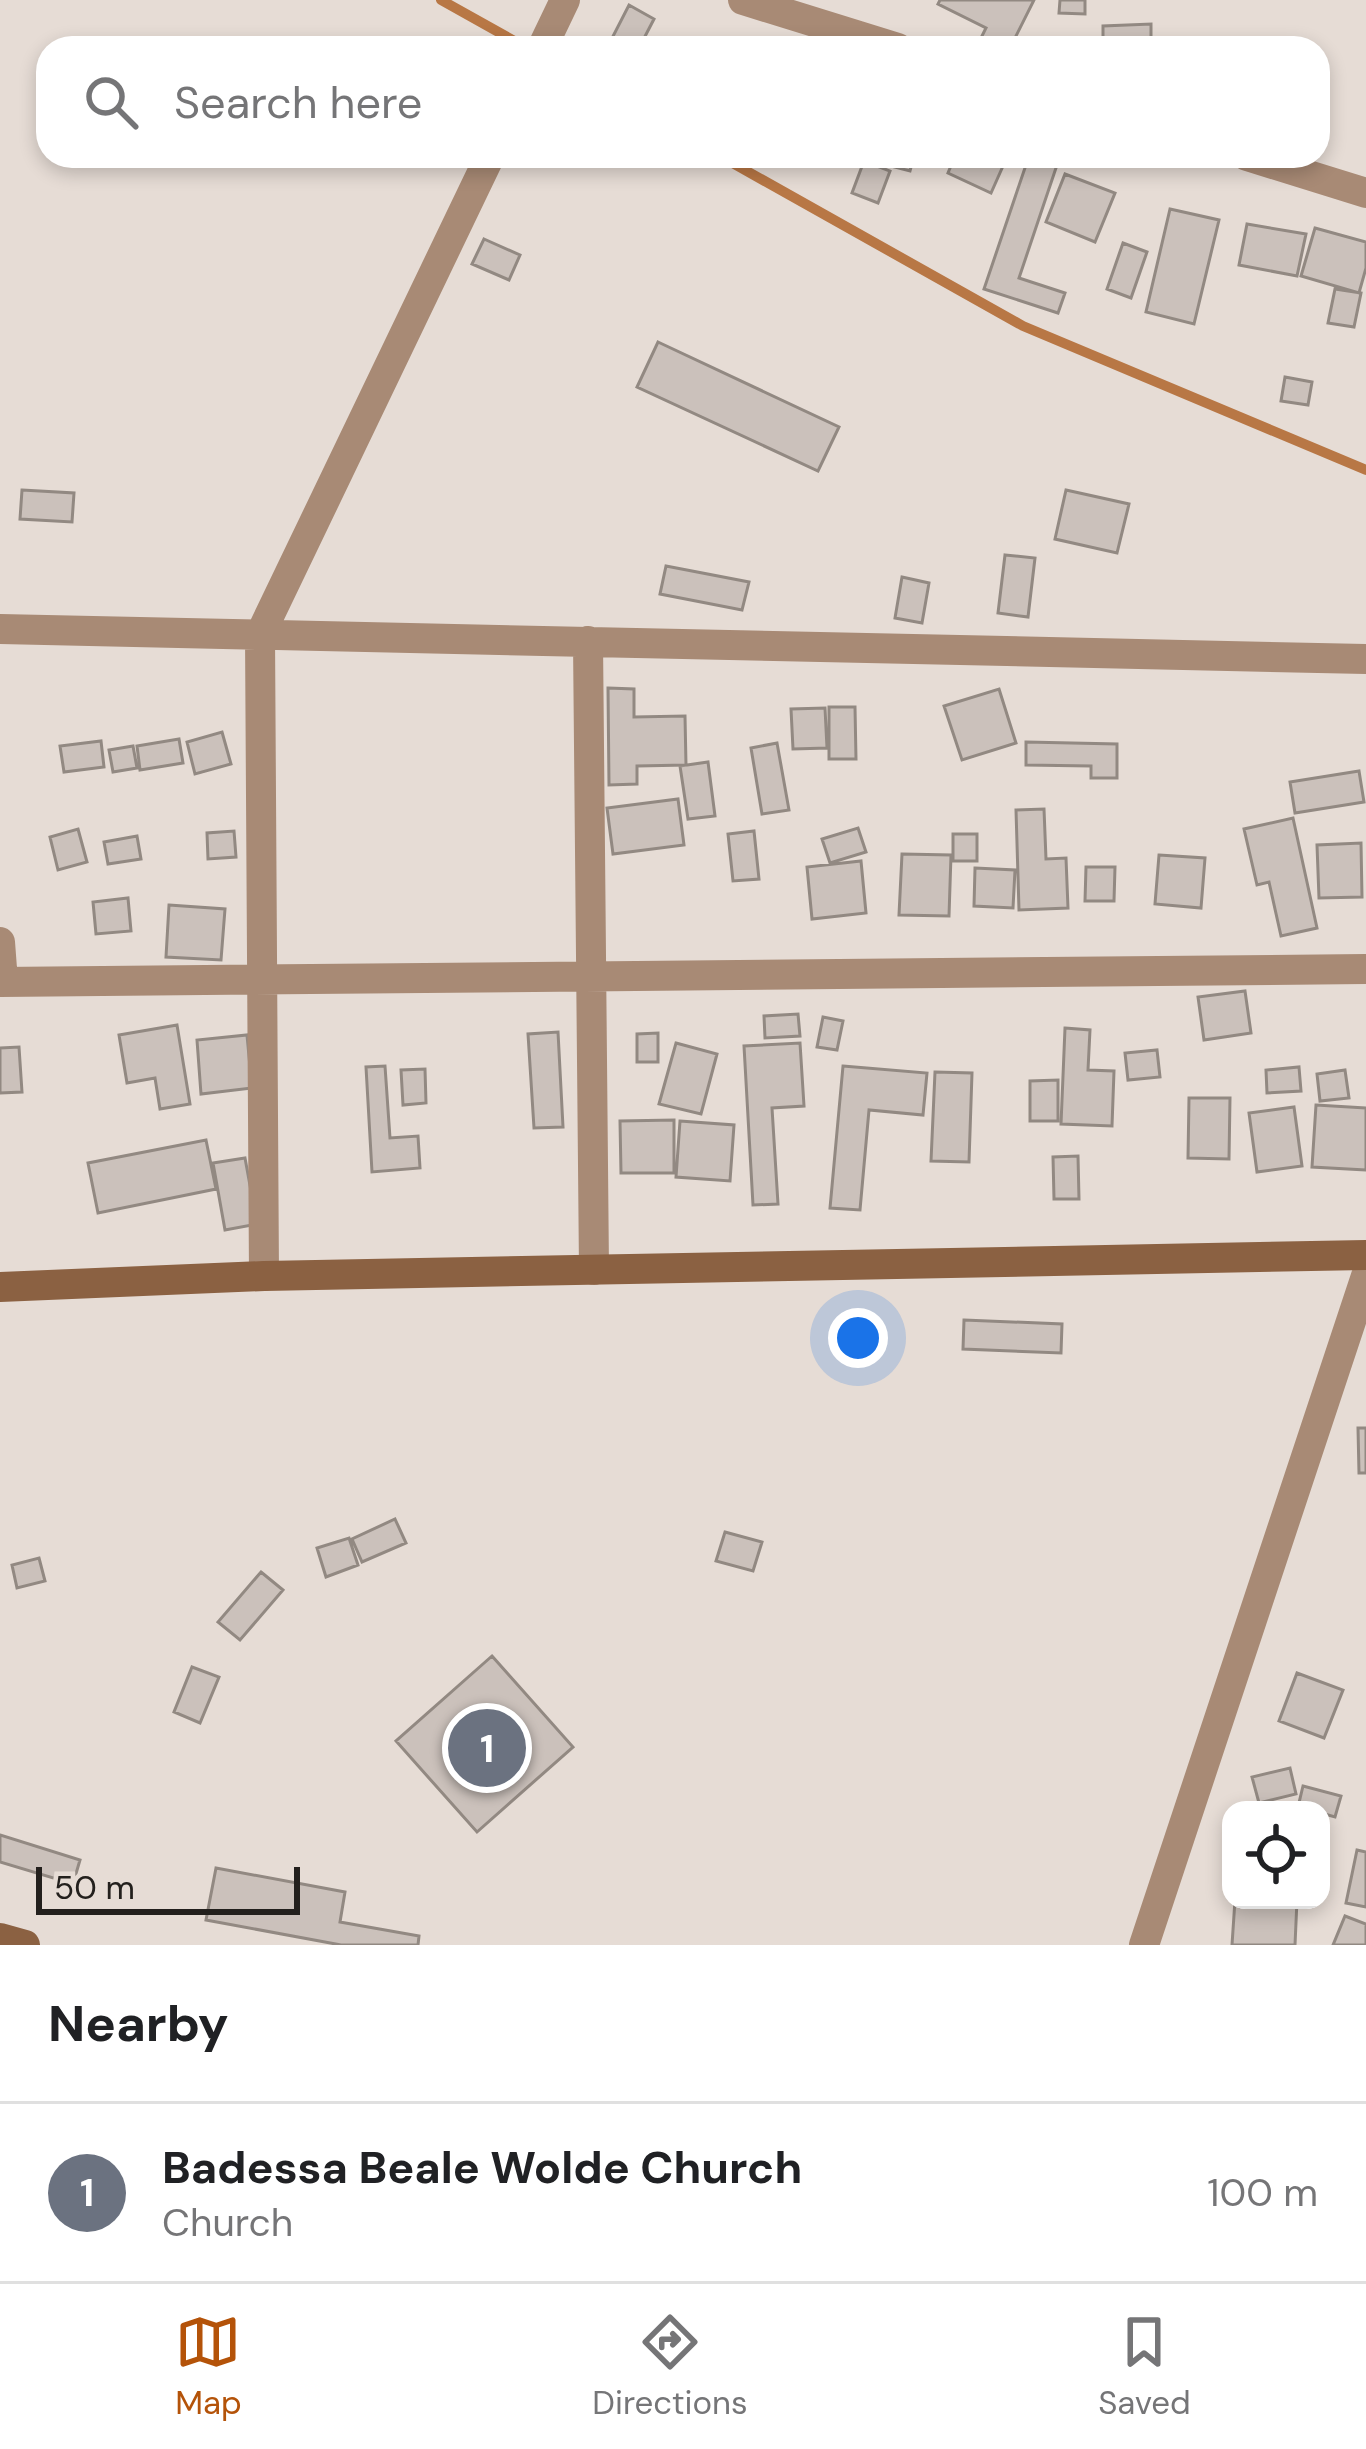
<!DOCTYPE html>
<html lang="en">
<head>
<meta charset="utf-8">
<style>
  body { margin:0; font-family:"DM Sans",sans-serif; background:#f2f2f2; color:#202124 }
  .controls { position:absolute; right:36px; bottom:36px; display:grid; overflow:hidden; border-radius:24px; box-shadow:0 6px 18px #0003 }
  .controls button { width:108px; height:108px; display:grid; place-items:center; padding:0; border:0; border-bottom:3px solid #e0e0e0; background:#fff; color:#202124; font:60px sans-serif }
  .scale { position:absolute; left:36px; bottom:30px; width:264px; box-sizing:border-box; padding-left:12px; border:6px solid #23201d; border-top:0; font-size:33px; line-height:42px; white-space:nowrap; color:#23201d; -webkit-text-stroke:9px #e6dcd5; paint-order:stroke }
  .you { position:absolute; left:858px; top:1338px; width:42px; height:42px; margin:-30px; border:9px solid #fff; border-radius:50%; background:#1a73e8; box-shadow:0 0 0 18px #1a73e833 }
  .badge { display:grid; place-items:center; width:78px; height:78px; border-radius:50%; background:#b45309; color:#fff; font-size:39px; font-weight:700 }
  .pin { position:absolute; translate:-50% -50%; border:6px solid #fff; box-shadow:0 3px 12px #0006 }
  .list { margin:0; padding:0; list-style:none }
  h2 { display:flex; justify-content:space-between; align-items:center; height:156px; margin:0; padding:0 48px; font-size:51px }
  h2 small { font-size:39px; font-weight:400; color:#757577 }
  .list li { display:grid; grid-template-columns:78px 1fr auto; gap:36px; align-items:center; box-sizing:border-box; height:180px; padding:0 48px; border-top:3px solid #e0e0e0 }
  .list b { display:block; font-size:45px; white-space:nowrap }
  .list p { margin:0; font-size:39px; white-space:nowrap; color:#757577 }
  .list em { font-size:39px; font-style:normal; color:#757577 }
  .icon { flex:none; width:66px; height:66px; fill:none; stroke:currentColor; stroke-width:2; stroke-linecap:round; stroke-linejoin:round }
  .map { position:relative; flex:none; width:1366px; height:1945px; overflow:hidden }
  .search { position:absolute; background:#fff; box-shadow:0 6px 18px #0003; left:36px; right:36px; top:36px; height:132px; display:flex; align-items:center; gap:30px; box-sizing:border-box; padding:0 42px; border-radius:36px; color:#757577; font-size:45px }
  .sheet { height:336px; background:#fff }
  nav { display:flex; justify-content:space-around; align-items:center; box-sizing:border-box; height:168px; border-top:3px solid #e0e0e0; background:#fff; font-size:33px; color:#757577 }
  nav a { display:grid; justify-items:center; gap:6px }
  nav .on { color:#b45309 }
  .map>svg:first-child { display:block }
</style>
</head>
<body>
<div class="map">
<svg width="1366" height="1945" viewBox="0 0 1366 1945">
  <rect width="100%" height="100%" fill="#e6dcd5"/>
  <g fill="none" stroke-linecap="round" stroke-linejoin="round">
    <path stroke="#b87745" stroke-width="10" d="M 441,0 L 527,48
      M 720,156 L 1023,326 L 1366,470"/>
  </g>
  <path fill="#cbc1bb" stroke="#928982" stroke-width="3" d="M 940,0 L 1034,0 L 1010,48 L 976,48 L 986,28 L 938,4 Z
    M 1060,0 L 1085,0 L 1085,14 L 1059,13 Z
    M 629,5 L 654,19 L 639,48 L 607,48 Z
    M 1151,24 L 1151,48 L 1103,48 L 1103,26 Z
    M 868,156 L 914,156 L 910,171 L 867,160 Z
    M 955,156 L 1005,156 L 1007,157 L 991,193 L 948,173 Z
    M 1029,156 L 1060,156 L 1019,278 L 1065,293 L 1058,313 L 984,289 Z
    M 864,161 L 890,171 L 878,203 L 852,193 Z
    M 1065,174 L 1115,193 L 1095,242 L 1046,222 Z
    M 1170,209 L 1219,220 L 1194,324 L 1146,312 Z
    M 1247,224 L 1306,234 L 1297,276 L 1239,265 Z
    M 1315,228 L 1366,242 L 1366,268 L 1359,293 L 1301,276 Z
    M 484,239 L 520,255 L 509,280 L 472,264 Z
    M 1123,243 L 1147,252 L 1131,298 L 1107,289 Z
    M 1335,289 L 1361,293 L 1354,327 L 1328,323 Z
    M 658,342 L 839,427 L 818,471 L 637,387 Z
    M 1285,377 L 1312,382 L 1308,405 L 1281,401 Z
    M 22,490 L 74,493 L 72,522 L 20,519 Z
    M 1066,490 L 1129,504 L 1117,553 L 1055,539 Z
    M 1005,555 L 1035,558 L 1028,617 L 998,613 Z
    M 666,566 L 749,582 L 742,610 L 660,594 Z
    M 902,577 L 929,583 L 922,623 L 895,618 Z
    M 608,688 L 634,689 L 634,717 L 685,716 L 686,765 L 637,766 L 637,784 L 609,785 Z
    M 999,689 L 1016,743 L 962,760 L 944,706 Z
    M 829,707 L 855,707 L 856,759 L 829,759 Z
    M 825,708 L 827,748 L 793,749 L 791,709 Z
    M 222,732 L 231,764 L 195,774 L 187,742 Z
    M 179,739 L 183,763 L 140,770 L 137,746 Z
    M 101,741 L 104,767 L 64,772 L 60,746 Z
    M 1026,742 L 1117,744 L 1117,778 L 1091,778 L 1091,766 L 1026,765 Z
    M 777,743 L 789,810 L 762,814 L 751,748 Z
    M 133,746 L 137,768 L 113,772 L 109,750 Z
    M 708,762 L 715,816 L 688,819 L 680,766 Z
    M 1359,771 L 1364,802 L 1295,813 L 1290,782 Z
    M 678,799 L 684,845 L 613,854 L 607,808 Z
    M 1044,809 L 1046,859 L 1066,858 L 1068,908 L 1019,910 L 1016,810 Z
    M 1293,818 L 1317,928 L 1281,936 L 1269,882 L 1257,885 L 1244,829 Z
    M 858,828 L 866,852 L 830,863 L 822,839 Z
    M 78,829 L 87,862 L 58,870 L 50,837 Z
    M 234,831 L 236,857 L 208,859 L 207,833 Z
    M 754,831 L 759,879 L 733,881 L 728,834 Z
    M 953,834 L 977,834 L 977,861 L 953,861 Z
    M 137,836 L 141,859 L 108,864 L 104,842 Z
    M 1361,843 L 1362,897 L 1319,898 L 1317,845 Z
    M 902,854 L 951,855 L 949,916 L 899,915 Z
    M 1159,855 L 1205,858 L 1201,908 L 1155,904 Z
    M 861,861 L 866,913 L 812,919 L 807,867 Z
    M 1086,867 L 1115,867 L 1114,901 L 1085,901 Z
    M 975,868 L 1015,870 L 1013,908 L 974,906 Z
    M 128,898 L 131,931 L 96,934 L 93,902 Z
    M 169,905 L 225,909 L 221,960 L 166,957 Z
    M 1245,991 L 1251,1033 L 1204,1040 L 1198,997 Z
    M 798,1014 L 800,1036 L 765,1038 L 764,1016 Z
    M 823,1017 L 843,1021 L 837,1050 L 817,1047 Z
    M 177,1025 L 190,1104 L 160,1109 L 155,1078 L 127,1083 L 119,1035 Z
    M 1065,1028 L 1090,1030 L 1088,1070 L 1114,1071 L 1112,1126 L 1061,1124 Z
    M 558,1032 L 563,1127 L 534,1128 L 528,1034 Z
    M 658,1033 L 658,1062 L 637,1062 L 637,1034 Z
    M 247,1035 L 252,1088 L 201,1094 L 197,1040 Z
    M 676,1043 L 717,1054 L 701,1114 L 659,1104 Z
    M 800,1043 L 804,1106 L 772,1108 L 778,1204 L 753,1205 L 744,1046 Z
    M 19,1047 L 22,1092 L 0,1093 L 0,1048 Z
    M 1157,1050 L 1160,1077 L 1128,1080 L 1125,1053 Z
    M 385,1066 L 390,1138 L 418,1136 L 420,1168 L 372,1172 L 366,1067 Z
    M 843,1066 L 927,1073 L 923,1115 L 869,1110 L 860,1210 L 830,1208 Z
    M 1299,1067 L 1301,1091 L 1267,1093 L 1266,1070 Z
    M 425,1069 L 426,1103 L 403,1105 L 401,1070 Z
    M 1345,1070 L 1349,1098 L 1320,1101 L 1317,1074 Z
    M 935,1072 L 972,1073 L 969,1162 L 931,1161 Z
    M 1058,1080 L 1058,1121 L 1030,1121 L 1030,1081 Z
    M 1189,1098 L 1230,1098 L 1229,1159 L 1188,1158 Z
    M 1316,1105 L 1366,1108 L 1366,1170 L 1312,1167 Z
    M 1294,1107 L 1302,1166 L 1257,1172 L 1249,1113 Z
    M 674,1120 L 674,1173 L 621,1173 L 620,1121 Z
    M 680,1121 L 734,1125 L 730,1181 L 676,1177 Z
    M 206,1140 L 216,1189 L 98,1213 L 88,1163 Z
    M 1078,1156 L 1079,1199 L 1054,1199 L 1053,1157 Z
    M 245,1158 L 257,1224 L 225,1230 L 213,1163 Z
    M 964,1320 L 1062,1324 L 1061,1353 L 963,1349 Z
    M 1358,1428 L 1366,1428 L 1366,1473 L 1359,1473 Z
    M 395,1519 L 406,1543 L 362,1562 L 352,1539 Z
    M 725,1532 L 762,1542 L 753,1571 L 716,1561 Z
    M 349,1538 L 358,1565 L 326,1577 L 317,1548 Z
    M 39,1558 L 45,1581 L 17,1588 L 12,1565 Z
    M 261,1572 L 283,1590 L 240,1640 L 218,1622 Z
    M 492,1656 L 573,1747 L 477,1832 L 396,1741 Z
    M 192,1667 L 219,1677 L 200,1723 L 174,1712 Z
    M 1297,1673 L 1343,1690 L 1324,1738 L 1279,1721 Z
    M 1290,1768 L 1296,1794 L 1259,1803 L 1252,1777 Z
    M 1303,1786 L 1341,1796 L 1335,1817 L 1321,1813 L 1321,1810 L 1298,1807 Z
    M 0,1835 L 80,1860 L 73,1884 L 0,1862 Z
    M 1357,1850 L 1366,1852 L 1366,1907 L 1346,1903 Z
    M 216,1868 L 345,1892 L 340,1922 L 419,1936 L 418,1945 L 341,1945 L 206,1920 Z
    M 1235,1900 L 1297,1900 L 1295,1945 L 1232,1945 Z
    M 1345,1916 L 1366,1924 L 1366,1945 L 1333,1945 Z"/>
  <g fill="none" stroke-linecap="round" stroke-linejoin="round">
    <path stroke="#a88a75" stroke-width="30" d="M 743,0 L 898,48
      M 542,48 L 565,0
      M 1247,156 L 1366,193
      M 0,629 L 1366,659
      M 588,641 L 594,1270
      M 0,942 L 3,982
      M 0,982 L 1366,969
      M 264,1276 L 260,635 L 490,156
      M 1144,1945 L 1366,1276"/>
    <path stroke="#8b6142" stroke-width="30" d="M 0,1287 L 264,1276 L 1366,1255
      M 0,1938 L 25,1945"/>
  </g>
</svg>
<div class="controls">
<button><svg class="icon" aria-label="locate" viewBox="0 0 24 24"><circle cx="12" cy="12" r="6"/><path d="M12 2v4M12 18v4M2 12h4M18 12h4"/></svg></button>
</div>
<div class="scale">50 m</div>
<div class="you"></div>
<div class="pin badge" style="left:487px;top:1748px;background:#6b7280">1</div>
<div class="search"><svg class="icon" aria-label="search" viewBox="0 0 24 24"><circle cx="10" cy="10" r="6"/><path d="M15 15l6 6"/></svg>Search here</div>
</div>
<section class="sheet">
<h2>Nearby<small></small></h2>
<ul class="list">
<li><span class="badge" style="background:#6b7280">1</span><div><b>Badessa Beale Wolde Church</b><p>Church</p></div><em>100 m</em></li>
</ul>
</section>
<nav>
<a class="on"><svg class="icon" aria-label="map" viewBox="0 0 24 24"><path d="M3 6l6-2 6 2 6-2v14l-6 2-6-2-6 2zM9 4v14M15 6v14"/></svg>Map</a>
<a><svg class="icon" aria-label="directions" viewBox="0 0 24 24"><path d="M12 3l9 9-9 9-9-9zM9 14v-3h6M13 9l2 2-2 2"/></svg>Directions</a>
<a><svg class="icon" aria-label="saved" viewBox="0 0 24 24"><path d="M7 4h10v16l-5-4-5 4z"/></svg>Saved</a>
</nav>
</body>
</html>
